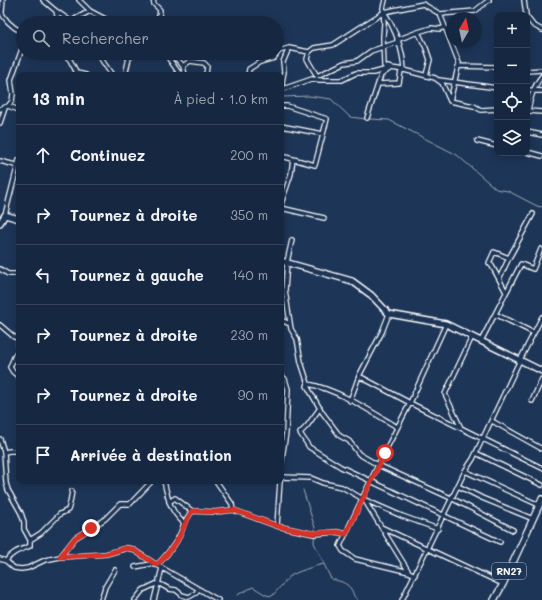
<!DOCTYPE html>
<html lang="fr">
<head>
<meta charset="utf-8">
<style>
  body { margin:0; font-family:Mali,sans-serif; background:#23344c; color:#f1f3f6 }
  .controls { position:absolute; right:12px; top:12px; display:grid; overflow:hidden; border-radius:8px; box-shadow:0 2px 10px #0003 }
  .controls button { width:36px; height:36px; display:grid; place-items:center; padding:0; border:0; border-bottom:1px solid #35445a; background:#162841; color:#f1f3f6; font:20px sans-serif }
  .compass { position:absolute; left:446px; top:12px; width:36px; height:36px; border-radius:50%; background:#162841; box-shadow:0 2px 10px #0003; rotate:9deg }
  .stop { position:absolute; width:12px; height:12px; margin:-9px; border:3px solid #d93025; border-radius:50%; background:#fff }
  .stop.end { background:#d93025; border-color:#fff; box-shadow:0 1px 4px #0008 }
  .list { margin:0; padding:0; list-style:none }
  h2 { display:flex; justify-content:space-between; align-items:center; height:52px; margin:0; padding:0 16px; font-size:17px }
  h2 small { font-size:13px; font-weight:400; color:#9ea6b1 }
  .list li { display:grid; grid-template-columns:26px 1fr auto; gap:12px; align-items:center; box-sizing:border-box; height:60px; padding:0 16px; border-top:1px solid #35445a }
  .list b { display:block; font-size:15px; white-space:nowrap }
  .list em { font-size:13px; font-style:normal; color:#9ea6b1 }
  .icon { flex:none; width:22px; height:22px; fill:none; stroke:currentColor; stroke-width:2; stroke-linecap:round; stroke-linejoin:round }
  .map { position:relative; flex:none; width:542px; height:600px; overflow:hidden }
  .search { position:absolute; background:#162841; box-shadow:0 2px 10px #0003; left:16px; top:16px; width:268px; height:44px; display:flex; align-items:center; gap:10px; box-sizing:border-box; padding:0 14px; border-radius:22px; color:#9ea6b1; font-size:15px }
  .panel { position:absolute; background:#162841; box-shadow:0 2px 10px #0003; left:16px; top:72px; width:268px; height:412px; border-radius:8px }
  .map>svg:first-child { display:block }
</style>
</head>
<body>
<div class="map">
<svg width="542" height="600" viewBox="0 0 542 600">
  <rect width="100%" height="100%" fill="#1d3557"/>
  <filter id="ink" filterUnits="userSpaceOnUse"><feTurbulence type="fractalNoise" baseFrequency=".025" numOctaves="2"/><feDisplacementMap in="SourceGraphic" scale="8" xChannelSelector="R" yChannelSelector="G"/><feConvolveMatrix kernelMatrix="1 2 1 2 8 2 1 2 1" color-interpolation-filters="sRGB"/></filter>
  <g filter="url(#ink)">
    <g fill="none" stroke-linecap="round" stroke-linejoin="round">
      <path stroke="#a0aab8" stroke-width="1" d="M 283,97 L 309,96 L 331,99 L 350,117 L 366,119
        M 369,119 L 389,120 L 457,155 L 496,189 L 508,191 L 537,206 L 542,207
        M 303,490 L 315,528 L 314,543 L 324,563
        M 237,595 L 253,587 L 266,595 L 272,596 C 278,590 283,583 289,577 C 293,573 317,565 324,564 L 331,579 C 339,581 346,582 351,589 C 354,594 353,597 358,600"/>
      <defs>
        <path id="street" d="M 43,0 L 56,11 L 72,22 L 75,19 L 90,11 L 113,23
          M 79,0 L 90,11
          M 153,0 L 154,4 L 160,10 L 159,16 L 162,21 L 161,23
          M 524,0 L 526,15
          M 0,9 C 4,20 12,27 22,32 L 23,36
          M 2,11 L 3,0
          M 56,11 L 58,21 L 56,23
          M 440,14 L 475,11 L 489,0
          M 527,17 L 533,25 L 542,30
          M 418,32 L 431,28 L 440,29 L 445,27
          M 397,40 L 418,32 L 426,48 L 430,60 L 426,75
          M 309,52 L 314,48 L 333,45 L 384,12 L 423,4 L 440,14 L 459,63 L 450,101
          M 63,53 L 70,60 L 78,75
          M 97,53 L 112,75
          M 121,53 L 129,58
          M 163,53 L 167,56 L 179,73 L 185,74
          M 168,57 L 177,59 L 183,66 L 185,75
          M 183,66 L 190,61 L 204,63 L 207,66 L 206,75
          M 458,66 L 497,67
          M 527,71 L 542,70
          M 77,73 L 86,75
          M 125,75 L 129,58 L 135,53
          M 248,75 L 249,69 L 260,62 L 274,58 L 279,51 L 289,48 L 309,52 L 307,59 L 317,76
          M 317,76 L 344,63 L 357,61 L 371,51 L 398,42
          M 439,80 L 497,88
          M 378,84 L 381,75 L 391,68 L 384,66 L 383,37 L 384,23 L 383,8 L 385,0
          M 283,89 L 312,79 L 320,80 L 342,80 L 356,73 L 373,73 L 391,68 L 404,70 L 435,78 L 442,83 L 450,101 L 474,106 L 481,110 L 497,109
          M 527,90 L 542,91
          M 281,91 L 283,89 L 282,83 L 284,72 L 283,62 L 289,48
          M 8,106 L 19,110
          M 281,106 L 287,106 L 327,119 L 315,165 L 293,159
          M 0,109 L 8,106 L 12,101 L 13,94 L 11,80 L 23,46
          M 528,111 C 530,99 534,85 542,76
          M 528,111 L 542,112
          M 367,118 L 378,84 L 399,83 L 401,71 L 404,70 C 403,50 395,29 384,12
          M 0,123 L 5,108
          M 281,126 L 323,134
          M 527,132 L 542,135
          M 477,141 L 497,146
          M 527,152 L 542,156
          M 281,156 L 293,159 L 291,174 L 281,204
          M 0,161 L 19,166
          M 281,208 L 324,218
          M 5,215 L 19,160
          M 292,240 L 287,262 L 285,290 L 291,329 L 297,339 L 301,362 L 308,384 L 307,386 L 322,412 L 340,436 L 349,441 L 359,454 L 378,465 L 453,499 L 513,530
          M 0,269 L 8,274 L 19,274
          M 499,279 L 509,258
          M 506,292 L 492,266 L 489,263 L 494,252 L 509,258 L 533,214
          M 495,314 L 534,333
          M 281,320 L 290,324
          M 0,325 L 14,337 L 19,338
          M 19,338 L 18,354 L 15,355 L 10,367 L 13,372 L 19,377
          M 481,341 L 521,264 L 533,269 L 541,249
          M 281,375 L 285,379 L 288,389 L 286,433 L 281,465
          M 359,376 L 410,403 L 542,468
          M 308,384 C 337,389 372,412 397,427
          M 350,401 L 359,376 L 382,332 L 389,314
          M 532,401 L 542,379
          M 320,408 L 307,426 L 300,433 L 309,447 L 341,467 L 500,542
          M 492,421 L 542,449
          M 461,428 L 445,394 L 472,337
          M 0,439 L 4,452
          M 476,453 L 542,485
          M 465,471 L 539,505
          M 281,477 L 311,478 L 323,483 L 342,487 L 363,499 L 402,516 L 438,529
          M 164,481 C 168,499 170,511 184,523 L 192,511 L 175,498 L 169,502
          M 216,481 L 232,504 L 233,510
          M 280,481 L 277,526 L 314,534 L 337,532 L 346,534
          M 458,486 L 482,498 L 533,519
          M 365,501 L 409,572 L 415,575
          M 192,511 L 215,512 L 233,510 L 277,526
          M 381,527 L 503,584
          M 30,540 L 41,533 L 60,514 L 68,510 L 70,503 L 72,491
          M 60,557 L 106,554 L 127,548 L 132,549 L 157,565 L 218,600
          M 0,559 L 6,561 L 14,568 L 21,569 L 28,568 L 45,560 L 60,557 L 75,538 L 105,519 L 120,504 L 130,504 L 152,481
          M 6,561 C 12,552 20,550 30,546 L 30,540 L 24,529 L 24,522 L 21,513 L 8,490 L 6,483 L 4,452 L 10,451 L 19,451
          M 157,565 C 169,553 180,540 184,523
          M 135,567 L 151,564 L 156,565
          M 409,572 L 355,559 L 343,551 L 340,546 L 378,465 L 410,403 L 446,324
          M 101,600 L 105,587 L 115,570
          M 135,600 L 143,590 L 158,583 L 169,589 L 176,590 L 182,595 L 189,597 L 196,593 L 198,589
          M 154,600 L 162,568
          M 402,600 L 465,471 L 473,459 L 520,360 L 542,317"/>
        <path id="secondary" d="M 0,223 L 5,215 L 19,219
          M 281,261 L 352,281 L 371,295 L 389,314 L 446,324 L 542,371"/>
        <path id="primary" d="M 494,600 L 503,584 L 542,499"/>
      </defs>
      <use href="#street" stroke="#fff" stroke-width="6"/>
      <use href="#secondary" stroke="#fff" stroke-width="8"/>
      <use href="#primary" stroke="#fff" stroke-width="8"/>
      <use href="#street" stroke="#1d3557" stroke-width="3.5"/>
      <use href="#secondary" stroke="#1d3557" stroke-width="5"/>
      <use href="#primary" stroke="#1d3557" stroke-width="5.5"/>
    </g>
  </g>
  <g fill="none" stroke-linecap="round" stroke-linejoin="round" filter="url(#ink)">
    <path stroke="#d93025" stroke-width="5" d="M 91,528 L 75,538 L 60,557 L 106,554 L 126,548 L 132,549 L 157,565 C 167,555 177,544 182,531 C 185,524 188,518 192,511 L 215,512 L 234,510 L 277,526 L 311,533 L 337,532 L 346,534 L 385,453"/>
  </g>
  <g text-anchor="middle" stroke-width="3.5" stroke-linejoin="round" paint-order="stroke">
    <rect fill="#1d3557" stroke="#bbc2cd" stroke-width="1" x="492" y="563" width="34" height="16" rx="3"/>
    <g font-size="10" font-weight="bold" fill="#fff">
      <text x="509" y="575">RN27</text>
    </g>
  </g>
</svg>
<div class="controls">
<button>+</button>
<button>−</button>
<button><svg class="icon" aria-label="locate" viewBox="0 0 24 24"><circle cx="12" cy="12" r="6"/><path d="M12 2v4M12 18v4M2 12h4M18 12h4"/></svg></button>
<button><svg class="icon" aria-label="layers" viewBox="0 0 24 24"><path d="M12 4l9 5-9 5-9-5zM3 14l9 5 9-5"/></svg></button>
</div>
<svg class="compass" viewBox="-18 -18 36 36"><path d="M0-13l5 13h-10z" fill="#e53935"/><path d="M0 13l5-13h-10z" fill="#9ea6b1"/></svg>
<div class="stop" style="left:385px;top:453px"></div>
<div class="stop end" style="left:91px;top:528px"></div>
<div class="search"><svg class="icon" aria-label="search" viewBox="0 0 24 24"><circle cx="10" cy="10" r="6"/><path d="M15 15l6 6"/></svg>Rechercher</div>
<section class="panel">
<h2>13 min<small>À pied · 1.0 km</small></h2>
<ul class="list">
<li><svg class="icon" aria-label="ahead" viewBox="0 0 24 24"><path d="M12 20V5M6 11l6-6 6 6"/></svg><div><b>Continuez</b></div><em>200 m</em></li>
<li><svg class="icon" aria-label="right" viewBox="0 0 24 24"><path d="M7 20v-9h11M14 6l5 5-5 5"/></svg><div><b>Tournez à droite</b></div><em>350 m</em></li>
<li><svg class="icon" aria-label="left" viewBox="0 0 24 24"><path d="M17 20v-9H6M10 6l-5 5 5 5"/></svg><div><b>Tournez à gauche</b></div><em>140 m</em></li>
<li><svg class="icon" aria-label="right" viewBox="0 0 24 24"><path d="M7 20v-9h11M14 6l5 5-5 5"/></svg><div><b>Tournez à droite</b></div><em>230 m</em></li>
<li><svg class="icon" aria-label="right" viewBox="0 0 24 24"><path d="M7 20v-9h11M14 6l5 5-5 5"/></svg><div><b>Tournez à droite</b></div><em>90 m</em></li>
<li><svg class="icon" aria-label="arrive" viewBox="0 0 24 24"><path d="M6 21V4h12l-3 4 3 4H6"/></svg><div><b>Arrivée à destination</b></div></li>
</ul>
</section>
</div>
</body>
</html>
